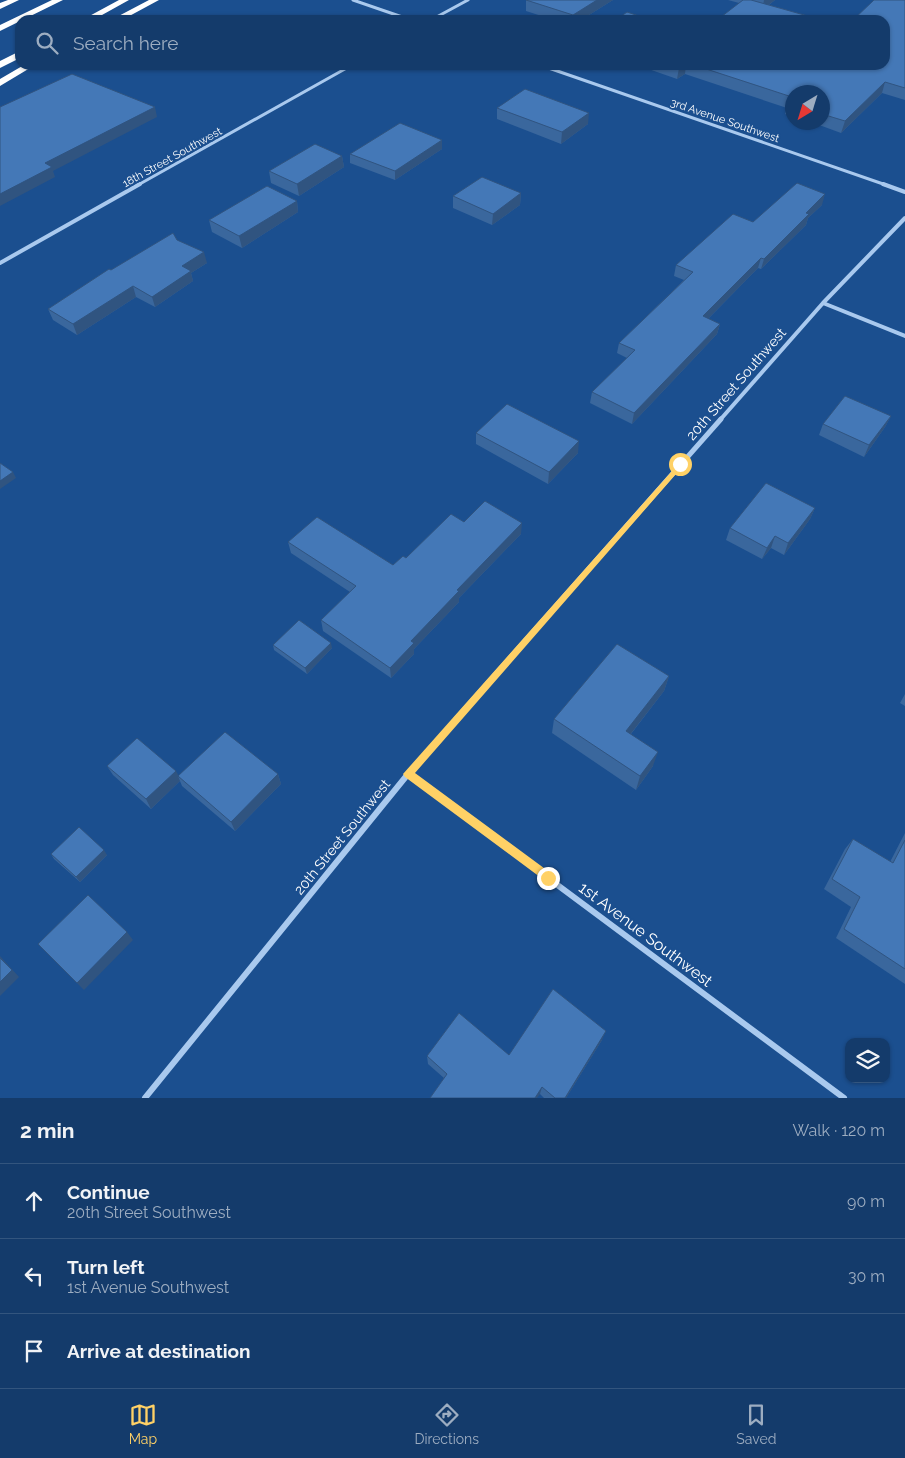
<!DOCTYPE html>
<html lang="en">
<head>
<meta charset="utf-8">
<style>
  body { margin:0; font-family:Raleway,sans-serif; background:#1d4271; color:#f1f3f6 }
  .controls { position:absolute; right:15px; bottom:15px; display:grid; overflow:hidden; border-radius:10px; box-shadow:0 1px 4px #0004 }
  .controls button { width:45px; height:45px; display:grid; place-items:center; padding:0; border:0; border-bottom:1px solid #33557e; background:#143b6b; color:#f1f3f6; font:25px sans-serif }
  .compass { position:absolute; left:785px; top:85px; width:45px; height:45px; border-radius:50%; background:#143b6b; box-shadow:0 1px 4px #0004; rotate:218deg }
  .stop { position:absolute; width:15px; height:15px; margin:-11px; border:4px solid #ffd166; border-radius:50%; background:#fff }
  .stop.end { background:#ffd166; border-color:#fff; box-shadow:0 1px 5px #0008 }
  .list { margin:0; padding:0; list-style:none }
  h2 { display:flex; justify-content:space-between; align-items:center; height:65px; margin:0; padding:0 20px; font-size:21px }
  h2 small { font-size:16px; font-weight:400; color:#9dadc1 }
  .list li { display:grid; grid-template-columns:32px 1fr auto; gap:15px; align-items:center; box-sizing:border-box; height:75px; padding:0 20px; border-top:1px solid #33557e }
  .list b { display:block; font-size:19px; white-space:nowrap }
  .list p { margin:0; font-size:16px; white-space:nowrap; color:#9dadc1 }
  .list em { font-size:16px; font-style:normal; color:#9dadc1 }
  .icon { flex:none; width:28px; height:28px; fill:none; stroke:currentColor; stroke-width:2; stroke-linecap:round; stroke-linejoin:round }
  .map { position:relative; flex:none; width:905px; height:1098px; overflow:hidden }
  .search { position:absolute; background:#143b6b; box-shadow:0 1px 4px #0004; left:15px; right:15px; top:15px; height:55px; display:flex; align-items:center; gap:12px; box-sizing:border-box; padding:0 18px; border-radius:15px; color:#9dadc1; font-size:19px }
  .sheet { height:290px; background:#143b6b }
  nav { display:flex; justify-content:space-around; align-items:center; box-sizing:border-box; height:70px; border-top:1px solid #33557e; background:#143b6b; font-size:14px; color:#9dadc1 }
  nav a { display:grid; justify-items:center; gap:2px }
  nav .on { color:#ffd166 }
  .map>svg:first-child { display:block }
</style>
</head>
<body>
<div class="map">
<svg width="905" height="1098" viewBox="0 0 905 1098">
  <rect width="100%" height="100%" fill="#1b4f8f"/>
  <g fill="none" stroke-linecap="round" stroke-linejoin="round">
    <path stroke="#a9c9ee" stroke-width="3" d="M 353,0 L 411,20
      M 431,20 L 468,0
      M 540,65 L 886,185
      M 138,185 L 352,65"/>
    <path stroke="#a9c9ee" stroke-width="4" d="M 883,184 L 905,192
      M 0,263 L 140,184
      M 823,303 L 905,336
      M 720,420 L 823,303 L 905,218"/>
    <path stroke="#a9c9ee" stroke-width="5" d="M 456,719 L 721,419"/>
    <path stroke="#a9c9ee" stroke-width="6" d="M 408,774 L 844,1098
      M 145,1098 L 408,774 L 458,718"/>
    <path fill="#fff" fill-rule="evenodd" d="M 8,0 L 19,0 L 0,9 L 0,3 Z
      M 52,0 L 63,0 L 0,31 L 0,25 Z
      M 119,0 L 129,0 L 93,20 L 82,20 Z
      M 149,0 L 159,0 L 122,20 L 111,20 Z
      M 20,51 L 20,58 L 0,68 L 0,61 Z
      M 24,65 L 35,65 L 0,86 L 0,79 Z"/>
  </g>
  <path fill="#3a679d" d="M 526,0 L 613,0 L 581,20 L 554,20 L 526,11 Z
    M 728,0 L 775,0 L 769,5 L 739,3 Z
    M 905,0 L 905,100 L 882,93 L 841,133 L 811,122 L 822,122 L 822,92 L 792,92 L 792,116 L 785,114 L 787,108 L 685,74 L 677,79 L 637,65 L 885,65 Z
    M 497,108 L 588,124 L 561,144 L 497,119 Z
    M 442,140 L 442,149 L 395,180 L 350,163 L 350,154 Z
    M 342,156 L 344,167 L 299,196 L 271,183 L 269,171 Z
    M 521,193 L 520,205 L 492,225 L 453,208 L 453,196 Z
    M 297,201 L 298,212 L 242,248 L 212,232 L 209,220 Z
    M 822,205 L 808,218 L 806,225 L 761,269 L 758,268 L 708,319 L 720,324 L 717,334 L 632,424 L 590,403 L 592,392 L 627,358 L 617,353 L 619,343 L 684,280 L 674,276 L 676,265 L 753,222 Z
    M 177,240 L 207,263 L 191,273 L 193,281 L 155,307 L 136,297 L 77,335 L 53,320 L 48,309 L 111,270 Z
    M 891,416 L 885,427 L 864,457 L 819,435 L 823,424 Z
    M 476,433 L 578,453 L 548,484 L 476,444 Z
    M 815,508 L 810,519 L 784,555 L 771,548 L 762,559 L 726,540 L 730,528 Z
    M 464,522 L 521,534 L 459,598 L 459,602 L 414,649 L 414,654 L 391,678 L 323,631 L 321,620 L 350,592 L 291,553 L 288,542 L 393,565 Z
    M 273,645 L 332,648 L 307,674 L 274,650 Z
    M 669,676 L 664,691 L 631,734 L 653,766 L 636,790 L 552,733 L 554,719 Z
    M 905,694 L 905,706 L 900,703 Z
    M 107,766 L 179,776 L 278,774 L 281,784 L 235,831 L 182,786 L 180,781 L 151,809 L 113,775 Z
    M 905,833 L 905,984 L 836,938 L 851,907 L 824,889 L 845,849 L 853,839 L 890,862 Z
    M 51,854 L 107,855 L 80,882 L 54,859 Z
    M 602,1040 L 566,1098 L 544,1098 L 540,1094 L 444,1078 L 428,1064 L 427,1056 L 509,1055 Z"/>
  <path fill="#305480" d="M 597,0 L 613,0 L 581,20 L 572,20 L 573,15 Z
    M 764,0 L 775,0 L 762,10 Z
    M 683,65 L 686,65 L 685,74 L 677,79 L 679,68 Z
    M 885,82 L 882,93 L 841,133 L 845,121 Z
    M 155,107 L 157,117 L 53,171 L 55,177 L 0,206 L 0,194 L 45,163 Z
    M 589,113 L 588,124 L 561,144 L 562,132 Z
    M 442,140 L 442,149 L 395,180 L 395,171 Z
    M 342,156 L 344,167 L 299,196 L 297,184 Z
    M 521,193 L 520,205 L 492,225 L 493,214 Z
    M 825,194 L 822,205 L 808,218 L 806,225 L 761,269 L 764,259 L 806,213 Z
    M 297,201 L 298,212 L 242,248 L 239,236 Z
    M 204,252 L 207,263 L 191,273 L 193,281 L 155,307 L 152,297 L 182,266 Z
    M 761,258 L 758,268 L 700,327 L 703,316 Z
    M 133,286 L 136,297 L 77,335 L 73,324 Z
    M 720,324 L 717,334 L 632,424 L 634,413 Z
    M 891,416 L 885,427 L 864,457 L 869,445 Z
    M 579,441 L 578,453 L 548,484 L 549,472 Z
    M 13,472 L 16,478 L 0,489 L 0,481 Z
    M 815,508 L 810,519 L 784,555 L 788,543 Z
    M 522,523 L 521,534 L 459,598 L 459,602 L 414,649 L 414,654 L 391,678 L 390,668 L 411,641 L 457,590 Z
    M 775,536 L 771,548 L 762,559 L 767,548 Z
    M 331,643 L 332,648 L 307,674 L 305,668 Z
    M 669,676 L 664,691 L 622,745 L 626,731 Z
    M 658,752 L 653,766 L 636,790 L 640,776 Z
    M 176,771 L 180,778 L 178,776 L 180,781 L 151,809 L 146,799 Z
    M 278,774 L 281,784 L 235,831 L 231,822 Z
    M 104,850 L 107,855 L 80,882 L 76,877 Z
    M 127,932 L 133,940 L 84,990 L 77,983 Z
    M 0,956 L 19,977 L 0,996 Z
    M 606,1031 L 602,1040 L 566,1098 L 565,1098 Z
    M 542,1087 L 540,1094 L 537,1098 L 535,1098 Z"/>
  <path fill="#4478b7" stroke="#305480" d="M 526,0 L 597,0 L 573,15 Z
    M 743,0 L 751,0 L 822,20 L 717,20 Z
    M 874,0 L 905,0 L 905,88 L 885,82 L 845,121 L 822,114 L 822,92 L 792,92 L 792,97 L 694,65 L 885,65 L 885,20 L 853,20 Z
    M 627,12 L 651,20 L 616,20 Z
    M 670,65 L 683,65 L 679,68 Z
    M 72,74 L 155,107 L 45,163 L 52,167 L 0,194 L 0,107 Z
    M 525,89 L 589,113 L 562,132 L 497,108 Z
    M 792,99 L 792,104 L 788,103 Z
    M 400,123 L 442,140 L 395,171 L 350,154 Z
    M 315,144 L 342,156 L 297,184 L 269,171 Z
    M 482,177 L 521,193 L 493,214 L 453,196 Z
    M 797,183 L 825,194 L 806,213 L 809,214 L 764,259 L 761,258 L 703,316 L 720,324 L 634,413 L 592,392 L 635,350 L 619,343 L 693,272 L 676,265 L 733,214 L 753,222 Z
    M 267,186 L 297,201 L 239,236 L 209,220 Z
    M 173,233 L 177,240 L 204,252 L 182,266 L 191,271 L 152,297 L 133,286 L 73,324 L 48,309 L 109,269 L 111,270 Z
    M 845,396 L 891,416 L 869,445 L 823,424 Z
    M 507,404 L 579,441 L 549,472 L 476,433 Z
    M 0,463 L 13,472 L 0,481 Z
    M 766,483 L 815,508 L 788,543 L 775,536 L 767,548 L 730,528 Z
    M 485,501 L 522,523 L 457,590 L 459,591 L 411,641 L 414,643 L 390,668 L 321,620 L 356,586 L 288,542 L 317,517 L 393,565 L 403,556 L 406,558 L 451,514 L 464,522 Z
    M 299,620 L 331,643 L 305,668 L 273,645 Z
    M 617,644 L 669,676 L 626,731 L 658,752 L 640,776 L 554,719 Z
    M 225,732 L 278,774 L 231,822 L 178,776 Z
    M 137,738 L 176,771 L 146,799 L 107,766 Z
    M 79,827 L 104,850 L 76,877 L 51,854 Z
    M 853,839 L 893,863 L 905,840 L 905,969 L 844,929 L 860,897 L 832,879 Z
    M 88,895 L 127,932 L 77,983 L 38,944 Z
    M 0,958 L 12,970 L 0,982 Z
    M 553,989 L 606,1031 L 565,1098 L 555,1098 L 542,1087 L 535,1098 L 430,1098 L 447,1074 L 427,1056 L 459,1013 L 509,1055 Z"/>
  <path fill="#ffd166" d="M 680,462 L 683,463 L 683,466 L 415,773 L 552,874 L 553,878 L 552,881 L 548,883 L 405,777 L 403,774 Z"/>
  <g text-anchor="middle" stroke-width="4" stroke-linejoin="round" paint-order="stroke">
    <g font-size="11" fill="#fff" stroke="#1b4f8f">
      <text transform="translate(725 120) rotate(19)" y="4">3rd Avenue Southwest</text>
      <text transform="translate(172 157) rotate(-29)" y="4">18th Street Southwest</text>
    </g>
    <g font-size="14" fill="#fff" stroke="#1b4f8f">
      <text transform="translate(736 384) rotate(-49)" y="5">20th Street Southwest</text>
      <text transform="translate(342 837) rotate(-51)" y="5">20th Street Southwest</text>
    </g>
    <g font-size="16" fill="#fff" stroke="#1b4f8f">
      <text transform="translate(646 934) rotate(37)" y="6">1st Avenue Southwest</text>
    </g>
  </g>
</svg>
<div class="controls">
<button><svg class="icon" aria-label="layers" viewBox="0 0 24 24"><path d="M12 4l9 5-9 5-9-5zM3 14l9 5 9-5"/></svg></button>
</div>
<svg class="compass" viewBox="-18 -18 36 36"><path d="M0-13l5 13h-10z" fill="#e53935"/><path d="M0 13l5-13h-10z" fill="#9dadc1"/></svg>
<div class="stop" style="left:680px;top:464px"></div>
<div class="stop end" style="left:548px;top:878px"></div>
<div class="search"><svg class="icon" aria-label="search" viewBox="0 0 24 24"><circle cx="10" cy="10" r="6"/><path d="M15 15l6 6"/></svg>Search here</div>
</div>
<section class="sheet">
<h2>2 min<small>Walk · 120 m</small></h2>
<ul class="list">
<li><svg class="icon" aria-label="ahead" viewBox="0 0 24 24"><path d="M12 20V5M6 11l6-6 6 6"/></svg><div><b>Continue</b><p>20th Street Southwest</p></div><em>90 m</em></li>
<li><svg class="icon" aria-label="left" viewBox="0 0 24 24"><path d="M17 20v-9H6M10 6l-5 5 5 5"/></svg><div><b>Turn left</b><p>1st Avenue Southwest</p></div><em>30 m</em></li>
<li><svg class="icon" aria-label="arrive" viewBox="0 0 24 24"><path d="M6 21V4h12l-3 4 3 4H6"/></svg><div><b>Arrive at destination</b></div></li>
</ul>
</section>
<nav>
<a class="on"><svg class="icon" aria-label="map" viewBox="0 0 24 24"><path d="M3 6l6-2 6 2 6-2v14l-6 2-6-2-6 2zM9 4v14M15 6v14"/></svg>Map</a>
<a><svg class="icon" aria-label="directions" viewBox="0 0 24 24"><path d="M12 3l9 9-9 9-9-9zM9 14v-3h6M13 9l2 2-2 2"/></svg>Directions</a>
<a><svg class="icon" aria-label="saved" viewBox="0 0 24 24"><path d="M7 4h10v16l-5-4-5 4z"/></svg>Saved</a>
</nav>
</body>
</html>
